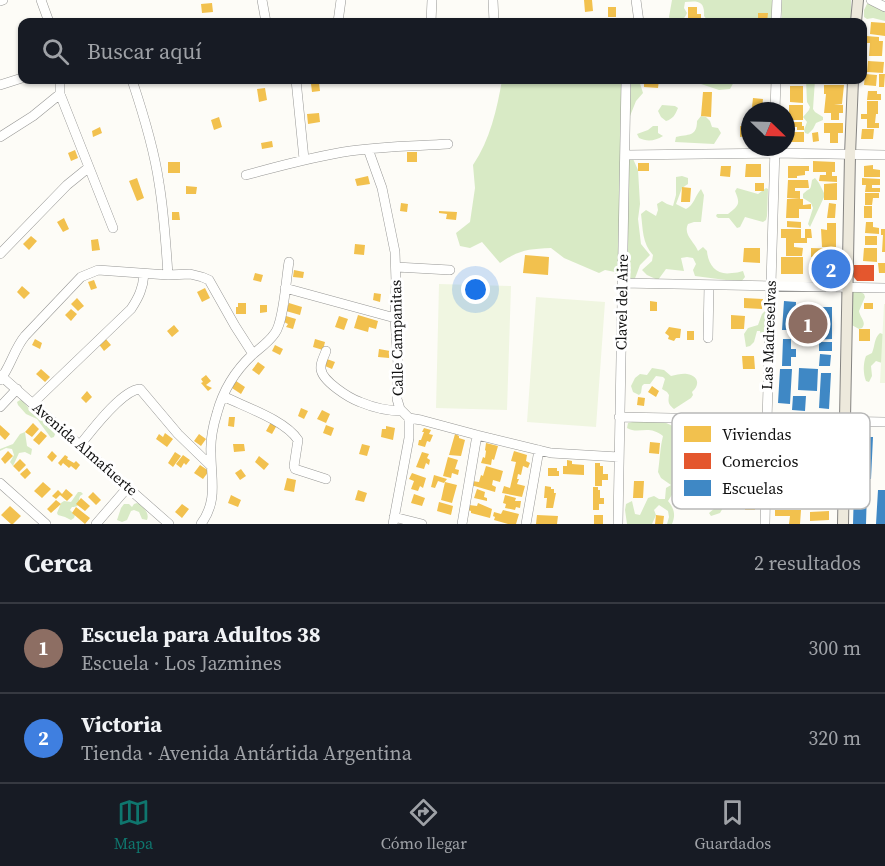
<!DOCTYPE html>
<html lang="es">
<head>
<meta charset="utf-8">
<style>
  body { margin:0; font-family:"Source Serif 4",serif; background:#20242c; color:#f1f3f6 }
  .compass { position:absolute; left:741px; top:102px; width:54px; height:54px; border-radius:50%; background:#171b24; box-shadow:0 2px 4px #0004; rotate:113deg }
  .you { position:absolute; left:476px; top:290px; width:21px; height:21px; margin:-15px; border:4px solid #fff; border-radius:50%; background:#1a73e8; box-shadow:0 0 0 9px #1a73e833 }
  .badge { display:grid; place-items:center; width:39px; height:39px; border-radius:50%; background:#0f766e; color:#fff; font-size:20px; font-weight:700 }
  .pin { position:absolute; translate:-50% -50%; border:3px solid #fff; box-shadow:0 2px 6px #0006 }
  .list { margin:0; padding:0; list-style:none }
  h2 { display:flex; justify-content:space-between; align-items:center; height:78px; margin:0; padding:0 24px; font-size:26px }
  h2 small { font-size:20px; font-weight:400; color:#9ea1a6 }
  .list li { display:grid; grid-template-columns:39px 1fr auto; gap:18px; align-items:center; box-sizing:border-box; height:90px; padding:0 24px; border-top:2px solid #363941 }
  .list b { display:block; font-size:22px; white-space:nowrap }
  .list p { margin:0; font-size:20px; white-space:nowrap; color:#9ea1a6 }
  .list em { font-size:20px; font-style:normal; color:#9ea1a6 }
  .icon { flex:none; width:33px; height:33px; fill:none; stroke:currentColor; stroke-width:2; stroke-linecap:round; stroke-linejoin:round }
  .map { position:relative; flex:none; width:885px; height:524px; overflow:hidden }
  .search { position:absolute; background:#171b24; box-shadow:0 2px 4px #0004; left:18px; right:18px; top:18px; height:66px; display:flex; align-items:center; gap:15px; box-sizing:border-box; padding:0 21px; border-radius:12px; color:#9ea1a6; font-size:22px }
  .sheet { height:258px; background:#171b24 }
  nav { display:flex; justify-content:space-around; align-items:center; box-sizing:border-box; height:84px; border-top:2px solid #363941; background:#171b24; font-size:16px; color:#9ea1a6 }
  nav a { display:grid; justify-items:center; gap:3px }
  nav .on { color:#0f766e }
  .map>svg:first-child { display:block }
</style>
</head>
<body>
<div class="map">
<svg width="885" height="524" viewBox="0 0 885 524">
  <rect width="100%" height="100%" fill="#fdfcf7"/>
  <path fill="#d8eac5" d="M 672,0 L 774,0 L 774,22 L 722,22 L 708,21 L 704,16 C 705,0 697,1 685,2 L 684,8 L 687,13 C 684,20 680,23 672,22 L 669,17 Z
    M 781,0 L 851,0 L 851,22 L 782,22 Z
    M 870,3 L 885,9 L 885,21 L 873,18 L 867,19 L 864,17 L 864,10 L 867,4 Z
    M 502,80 L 639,80 L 643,93 L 636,101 L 630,116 L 626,143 L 638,170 L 640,204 L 638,219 L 641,244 L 650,255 L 640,265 L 634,281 L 618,281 L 615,272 L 605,270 L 599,273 L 564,258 L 551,248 C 528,249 519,250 500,263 L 482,242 L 470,248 L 460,246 L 456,233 L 470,222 L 475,188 L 473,165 C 490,140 497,109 502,80 Z
    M 699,80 L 713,80 L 721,82 L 723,80 L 735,80 L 730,89 L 719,90 L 701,84 Z
    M 806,80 L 815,80 L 813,109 L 815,112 L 823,117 L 823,120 L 816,123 L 813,129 L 808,134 L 805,133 L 804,130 L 807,122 L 803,117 L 809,110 L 810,107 L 807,102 Z
    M 662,105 L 675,106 L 678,108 C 675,115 673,119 666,121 L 661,117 L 658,111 Z
    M 701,116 L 706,117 L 710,121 L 712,127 L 718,128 L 721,133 L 714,144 L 675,142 L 676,137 C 688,134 697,137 697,121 Z
    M 653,126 L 658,126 L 658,133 L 663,136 C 655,141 647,142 639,138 L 637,134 L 648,130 Z
    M 682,176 L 688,178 L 688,184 L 682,188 L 676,204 L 686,209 C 694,205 695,196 701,189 L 704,195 L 701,222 L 694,222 L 688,224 C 683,235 694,241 698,251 L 703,247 L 707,251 C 708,265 717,276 732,273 C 736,273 739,272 743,271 L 745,277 L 741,282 L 695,276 L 693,270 L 696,264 L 693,258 L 687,257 L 681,258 L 684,271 L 666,269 L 658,280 L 647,275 L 642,270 L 652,261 L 653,255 C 642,243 643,229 641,214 L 646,210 L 656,216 L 658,210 L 657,204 L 662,201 L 667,204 L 673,206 L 676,195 L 676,177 Z
    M 815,178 L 819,183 L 825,195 L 810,227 L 808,224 L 813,208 L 811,203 L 803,198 L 803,194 C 811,186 810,193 812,180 Z
    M 737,188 L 758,194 L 766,188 L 768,189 L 767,216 L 766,220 L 763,222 L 745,217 L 740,227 L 737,228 L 729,218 L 718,218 L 716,216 L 717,214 L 728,214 C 740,205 740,203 735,191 Z
    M 859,291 L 864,294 L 865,297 L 859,311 C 860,318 867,322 862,328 L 859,329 L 848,323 L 851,295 L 853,292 Z
    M 765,311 C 769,317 767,327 764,333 L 761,334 L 760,331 L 757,331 L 754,342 L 750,346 L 746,347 L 744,334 L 748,328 L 758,325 L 762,314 Z
    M 880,333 L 885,335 L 885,349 L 882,363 L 876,361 L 871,366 L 872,376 L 869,382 L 866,381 C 863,374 863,363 866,356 L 872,353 C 875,346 874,338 880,333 Z
    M 652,368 L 664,370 L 671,376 C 676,375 683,373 687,374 C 699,376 700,385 692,392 L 693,395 L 691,398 L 674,409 C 668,404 668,402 669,395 L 667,392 L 662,389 L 665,379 L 663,377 L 656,376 L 650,384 L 644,384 L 642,386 L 641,393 L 639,395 L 633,392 L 631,386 L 635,378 L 640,374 L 647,375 Z
    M 20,400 L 23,401 L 30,410 L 42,407 L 46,408 L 48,414 L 47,424 L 55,434 L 54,437 L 51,438 L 37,419 L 26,414 L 18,405 L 17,402 Z
    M 647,419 L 664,422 L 675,427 L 677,439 L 675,452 L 680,455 C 687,454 690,450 691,443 L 685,432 L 687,426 L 692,423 C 699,428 698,437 705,442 C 704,449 701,451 700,457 C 697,469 704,472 693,482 L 682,479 L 668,501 C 674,508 676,515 672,524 L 667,524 L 669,517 L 668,511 L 659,505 L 654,510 L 656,515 L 652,524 L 627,524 L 625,510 L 626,504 L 632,501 L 635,514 L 640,515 L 648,498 L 654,496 L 659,499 L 665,499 L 666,488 L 671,485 L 661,478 L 658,472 C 660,459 660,448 663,436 C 648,424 639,435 627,428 L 628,423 Z
    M 25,432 L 27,446 L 32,449 L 31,455 L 25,452 L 19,453 L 13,466 L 10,462 L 14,455 L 12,449 L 6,448 L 0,451 L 0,449 L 13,444 L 20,434 Z
    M 720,474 C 733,473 731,478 739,485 L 730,504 L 724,506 L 720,513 L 711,516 L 709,513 L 715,508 L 705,505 L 705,502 L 708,496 L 720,500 L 726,499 L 727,493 L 725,490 L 715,490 L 710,488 L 713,484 L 717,482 Z
    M 78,492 L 81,492 L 83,494 L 80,496 L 79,499 L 80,502 C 79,506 76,507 72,507 L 70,510 L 75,515 L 74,518 L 71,520 L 65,517 L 58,515 L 57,513 L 61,503 L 64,501 L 71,502 Z
    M 137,503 C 143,506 150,513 147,520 L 142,519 L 139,512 L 134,510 L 131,511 L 127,520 L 122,522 L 117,520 L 121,508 L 124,504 L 129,504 L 132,507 L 134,504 Z"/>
  <path fill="#f0f6e1" d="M 439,284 L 511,286 L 507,410 L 436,408 Z
    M 536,297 L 605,302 L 596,427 L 527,422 Z
    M 884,304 L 885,304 L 885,383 L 880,383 Z"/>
  <path fill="#f2c14e" d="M 584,0 L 592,0 L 593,11 L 585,12 Z
    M 212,3 L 213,12 L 202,13 L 201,4 Z
    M 608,7 L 616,7 L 616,17 L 608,17 Z
    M 688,7 L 697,7 L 697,14 L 701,14 L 701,21 L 688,21 Z
    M 758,13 L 768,13 L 767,22 L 758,22 Z
    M 871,22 L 885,23 L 885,36 L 870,34 Z
    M 866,36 L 879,37 L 879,41 L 883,41 L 882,56 L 869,56 L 870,43 L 865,43 Z
    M 868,61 L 884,62 L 883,73 L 867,72 Z
    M 865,74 L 877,75 L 876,86 L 864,85 Z
    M 879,74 L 885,74 L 884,87 L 879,87 Z
    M 644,80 L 659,80 L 658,88 L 644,87 Z
    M 786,80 L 803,80 L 803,83 L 785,83 Z
    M 319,83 L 320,91 L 312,92 L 311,84 Z
    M 824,85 L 844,85 L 842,104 L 834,104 L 843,105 L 843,113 L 839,113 L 839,120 L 831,120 L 831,113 L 824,113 L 826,94 L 824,94 Z
    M 790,86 L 803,86 L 803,103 L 790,102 Z
    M 265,88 L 267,100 L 259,102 L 257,89 Z
    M 868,91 L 877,91 L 877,94 L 881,94 L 881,100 L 867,100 Z
    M 703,92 L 712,92 L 711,117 L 701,116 Z
    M 753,98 L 763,99 L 762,108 L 752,107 Z
    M 867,101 L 878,101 L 878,114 L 876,114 L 875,123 L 879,123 L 879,128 L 867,128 L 867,119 L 861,119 L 861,114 L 867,114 Z
    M 789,105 L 803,105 L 803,120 L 789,120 Z
    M 319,113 L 320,122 L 308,124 L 307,114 Z
    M 219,117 L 222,127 L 214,130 L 211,120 Z
    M 793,122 L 802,122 L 802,126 L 804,126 L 804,130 L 797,130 L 797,127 L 793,127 Z
    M 824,123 L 843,123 L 843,133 L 838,133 L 838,143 L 830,143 L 830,133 L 824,133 Z
    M 740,126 L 750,126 L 750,136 L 740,137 Z
    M 100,127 L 102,133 L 93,137 L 92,131 Z
    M 862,129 L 874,129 L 873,139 L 861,139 Z
    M 788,132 L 804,132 L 804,142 L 788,142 Z
    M 818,132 L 819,141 L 813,142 L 812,133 Z
    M 272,141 L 273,147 L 262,149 L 261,143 Z
    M 75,150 L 78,158 L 71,161 L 68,153 Z
    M 407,152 L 417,152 L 417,162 L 407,162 Z
    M 813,161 L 835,162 L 835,172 L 832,172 L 832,176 L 837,176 L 837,182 L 819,181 L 820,175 L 826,175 L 826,172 L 813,172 Z
    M 168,162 L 180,162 L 180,173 L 168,173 Z
    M 638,163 L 649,163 L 649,171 L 638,171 Z
    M 746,164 L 761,164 L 761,177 L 745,177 Z
    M 873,165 L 873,169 L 880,170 L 880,177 L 864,177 L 864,166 Z
    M 721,166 L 731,166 L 730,177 L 720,176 Z
    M 788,166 L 809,166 L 809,171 L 805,171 L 805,175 L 797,176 L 797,178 L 788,178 Z
    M 368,176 L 370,184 L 357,186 L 355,179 Z
    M 137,178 L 144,198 L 137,201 L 129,181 Z
    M 862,178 L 880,179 L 880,185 L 872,185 L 872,188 L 880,188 L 880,192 L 865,192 L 866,185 L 862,185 Z
    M 788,180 L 808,180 L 809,188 L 795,188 L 795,191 L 800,191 L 800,199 L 787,198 Z
    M 755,183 L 764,183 L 764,191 L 755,191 Z
    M 837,183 L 837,200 L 824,200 L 824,184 Z
    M 186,186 L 197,187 L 196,194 L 186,194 Z
    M 682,187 L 691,188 L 690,202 L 681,202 Z
    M 865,193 L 879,193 L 879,198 L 873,198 L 872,205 L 865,205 Z
    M 787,199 L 803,199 L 803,205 L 811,204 L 811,209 L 799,209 L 799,218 L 786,218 Z
    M 401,203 L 408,204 L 407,212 L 400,211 Z
    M 829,203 L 836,204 L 835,218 L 827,218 Z
    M 864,206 L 872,206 L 872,218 L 864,218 Z
    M 439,211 L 457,212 L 456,220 L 446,219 L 447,214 L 439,213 Z
    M 172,212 L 179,212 L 180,220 L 172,220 Z
    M 64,218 L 69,229 L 63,232 L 57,222 Z
    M 787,221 L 801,222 L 801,228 L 787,227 Z
    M 866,222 L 873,222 L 873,227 L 879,228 L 879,234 L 865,233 Z
    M 827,223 L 836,223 L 836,247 L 822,247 L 821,229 L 827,230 Z
    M 781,229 L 801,229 L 801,238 L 805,238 L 805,229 L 811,229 L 812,238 L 807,238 L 807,243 L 794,243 L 794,247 L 803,248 L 802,256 L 786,256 L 786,238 L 781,238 Z
    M 881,229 L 885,229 L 885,252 L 882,252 L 883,235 L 881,235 Z
    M 31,236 L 37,241 L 29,250 L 23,244 Z
    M 865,236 L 877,236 L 877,245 L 865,245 Z
    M 98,239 L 100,250 L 92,251 L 91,240 Z
    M 355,244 L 365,245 L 364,255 L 354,254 Z
    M 744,248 L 760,248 L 760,263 L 743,262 Z
    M 811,248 L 837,249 L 837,257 L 811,257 Z
    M 864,248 L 877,248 L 877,262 L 863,261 Z
    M 525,255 L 549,257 L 548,275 L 523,273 Z
    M 781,257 L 803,257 L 803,274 L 781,274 Z
    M 811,263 L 825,264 L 824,271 L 810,270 Z
    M 878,263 L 885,263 L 885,273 L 879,273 Z
    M 294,270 L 304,272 L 303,278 L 293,277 Z
    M 255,273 L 263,275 L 261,282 L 253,280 Z
    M 94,280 L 97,288 L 91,290 L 88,282 Z
    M 22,286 L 30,293 L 24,299 L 17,292 Z
    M 205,288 L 210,298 L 202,302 L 197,292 Z
    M 374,293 L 381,294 L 380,302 L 373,300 Z
    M 77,298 L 84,306 L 78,311 L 71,304 Z
    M 744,298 L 763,299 L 762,309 L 744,308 Z
    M 650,301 L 657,302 L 657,311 L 650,311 Z
    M 238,303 L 246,303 L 246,314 L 236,314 L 236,307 L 238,307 Z
    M 289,303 L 302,307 L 300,315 L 286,311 Z
    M 864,303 L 873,303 L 873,309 L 864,309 Z
    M 260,305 L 267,305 L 267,312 L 260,313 Z
    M 71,309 L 77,314 L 71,321 L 65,315 Z
    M 358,315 L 378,321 L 376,329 L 369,327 L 368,332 L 354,328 Z
    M 731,315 L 745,316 L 744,329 L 731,329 Z
    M 286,316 L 296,319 L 293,329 L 286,327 L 288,324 L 284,322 Z
    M 339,316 L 348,319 L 344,330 L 335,327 Z
    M 174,325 L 179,331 L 172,337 L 167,331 Z
    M 669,327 L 681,329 L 680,338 L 676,338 L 674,341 L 668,339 L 669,336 L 665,333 Z
    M 859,329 L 870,329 L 870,341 L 859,341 Z
    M 687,331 L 694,331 L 694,340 L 687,340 Z
    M 105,338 L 111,345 L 104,351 L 98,343 Z
    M 35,339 L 42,343 L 40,349 L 32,345 Z
    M 315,339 L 325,342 L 323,350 L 313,347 Z
    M 275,345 L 283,349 L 280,355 L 272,351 Z
    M 379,349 L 390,351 L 389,358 L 378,357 Z
    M 742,356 L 754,356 L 755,369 L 743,369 Z
    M 327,359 L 335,362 L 332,369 L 325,366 Z
    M 258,362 L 265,367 L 259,375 L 252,370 Z
    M 41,369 L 50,377 L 45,382 L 36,374 Z
    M 206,375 L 211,381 L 206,385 L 212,388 L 208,391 L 201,383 L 203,382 L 201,379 Z
    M 236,381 L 245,387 L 241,394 L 232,388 Z
    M 652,386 L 659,391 L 656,397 L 648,392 Z
    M 87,391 L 92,397 L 86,403 L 81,398 Z
    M 638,397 L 645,398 L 644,406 L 637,405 Z
    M 301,408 L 308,411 L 304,419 L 298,416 Z
    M 322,410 L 330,414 L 326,423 L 317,419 Z
    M 229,417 L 235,417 L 234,427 L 228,426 Z
    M 271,422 L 277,425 L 272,434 L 266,431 Z
    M 33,423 L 39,429 L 32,437 L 25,432 Z
    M 0,425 L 10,434 L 5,440 L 0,435 Z
    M 326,425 L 334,428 L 331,436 L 323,433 Z
    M 386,426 L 395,428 L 393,440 L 381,437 L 382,429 L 386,429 Z
    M 424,428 L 431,430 L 429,434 L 433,435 L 430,442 L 427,441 L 425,447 L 418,445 L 419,440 L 421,440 L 424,432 L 422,432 Z
    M 41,431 L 47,436 L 39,445 L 33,440 Z
    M 165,433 L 173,439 L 167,447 L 156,439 L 159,434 L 163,437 Z
    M 199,434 L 206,439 L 201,446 L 194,441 Z
    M 455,434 L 459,436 L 459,438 L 465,440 L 461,456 L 449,455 Z
    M 650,442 L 660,443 L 659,454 L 649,453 Z
    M 486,443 L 498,446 L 494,460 L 492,459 L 491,465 L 481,463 L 483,457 L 485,458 L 486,451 L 485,450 Z
    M 233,444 L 244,444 L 245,451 L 234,452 Z
    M 362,444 L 370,446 L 367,456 L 359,454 Z
    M 8,451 L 13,456 L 5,464 L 1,459 Z
    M 52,451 L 57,456 L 52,462 L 47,457 Z
    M 514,451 L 527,455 L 526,461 L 530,463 L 528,468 L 523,466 L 521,475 L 518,474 L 517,479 L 519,479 L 517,484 L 525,486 L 522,497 L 502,493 L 504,486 L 510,488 L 516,462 L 511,461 Z
    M 175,452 L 181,456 L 173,467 L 168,463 Z
    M 422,452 L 429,454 L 427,458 L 430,460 L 429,465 L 426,463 L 424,469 L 416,467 Z
    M 65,455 L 68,457 L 67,459 L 74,463 L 76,461 L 80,465 L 76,470 L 71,466 L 69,468 L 63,463 L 61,466 L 58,463 Z
    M 183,455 L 190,460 L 186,465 L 184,463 L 181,468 L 176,464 Z
    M 259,456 L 269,464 L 264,470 L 255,462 Z
    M 448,457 L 458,460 L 455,469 L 459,470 L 458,475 L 452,473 L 451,478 L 443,476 Z
    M 20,459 L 26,465 L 19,472 L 13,466 Z
    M 567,460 L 572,461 L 572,464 L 584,465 L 584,475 L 563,474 L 563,466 L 567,466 Z
    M 595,463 L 600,463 L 600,466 L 603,466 L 603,474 L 608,474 L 608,480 L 602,480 L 602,486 L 595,486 Z
    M 200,465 L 209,471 L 203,479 L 194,473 Z
    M 486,466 L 503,471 L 500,482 L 493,480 L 492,485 L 496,487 L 495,492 L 471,485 L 472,481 L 479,482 L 481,475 L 483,476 Z
    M 27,468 L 31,473 L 25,479 L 20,474 Z
    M 548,468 L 557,468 L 557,471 L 559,471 L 559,476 L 548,476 Z
    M 241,469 L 246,476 L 240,480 L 235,473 Z
    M 412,473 L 426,478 L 423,488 L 420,486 L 418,491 L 411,489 L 414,481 L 409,479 Z
    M 434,475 L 447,479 L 444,483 L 438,481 L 435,488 L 431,487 Z
    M 287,478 L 296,480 L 294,492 L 284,490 Z
    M 634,481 L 644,481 L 643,498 L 633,498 Z
    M 43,482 L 51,489 L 42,498 L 34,491 Z
    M 445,482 L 457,485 L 452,503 L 441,500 Z
    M 545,486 L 551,487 L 551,489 L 554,489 L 554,493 L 556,493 L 553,508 L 546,508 L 547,498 L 544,498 Z
    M 593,487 L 598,487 L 598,490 L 600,490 L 600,498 L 604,498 L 604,504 L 599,504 L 599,510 L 593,510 Z
    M 66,489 L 73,495 L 67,501 L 60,495 L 56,499 L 52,496 L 58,490 L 62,494 Z
    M 477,489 L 485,492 L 484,497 L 487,498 L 487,501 L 474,498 Z
    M 358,490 L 367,493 L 364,502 L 355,500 Z
    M 93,492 L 101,500 L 96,505 L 88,497 Z
    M 414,494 L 425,498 L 422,506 L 411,503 Z
    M 231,495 L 241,500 L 238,507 L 228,503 Z
    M 505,495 L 516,498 L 515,501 L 521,501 L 520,508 L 516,507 L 515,510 L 505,508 L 506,504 L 503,503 Z
    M 81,498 L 90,506 L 85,511 L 76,504 Z
    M 56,500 L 61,504 L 51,513 L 47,509 Z
    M 439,502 L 453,506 L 451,515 L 437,511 Z
    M 745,502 L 754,502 L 755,510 L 745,510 Z
    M 478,503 L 492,509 L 490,518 L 471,513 L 471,511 L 468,510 L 469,505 L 477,506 Z
    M 182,504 L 189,509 L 182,518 L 175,512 Z
    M 10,506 L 21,516 L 13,524 L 11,524 L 1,515 Z
    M 76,507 L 90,518 L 85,524 L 72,513 Z
    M 503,510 L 519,514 L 516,524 L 508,524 L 494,520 L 495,517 L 493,516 L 494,512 L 501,514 Z
    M 775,510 L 801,510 L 800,524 L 789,524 L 790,516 L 775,516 Z
    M 829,511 L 829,520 L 810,521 L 810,512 Z
    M 537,515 L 558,516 L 557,524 L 536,524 Z
    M 594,515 L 603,515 L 603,524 L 594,524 Z
    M 656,515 L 664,516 L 663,524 L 655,524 Z"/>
  <path fill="#e4572e" d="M 825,264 L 834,264 L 834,267 L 838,267 L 838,272 L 825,272 Z
    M 853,265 L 874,265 L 874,281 L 857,281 L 852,275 Z"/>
  <path fill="#3f88c5" d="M 784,301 L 796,302 L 795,330 L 782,330 Z
    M 812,307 L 832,307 L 832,339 L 812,340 L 811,331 L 816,331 L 816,315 L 812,315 Z
    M 783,339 L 791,339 L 791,349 L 796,349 L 796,357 L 791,357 L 791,366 L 782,366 Z
    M 819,342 L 832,342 L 832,351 L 819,351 Z
    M 820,354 L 831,355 L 830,366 L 819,366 Z
    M 799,368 L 818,369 L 817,391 L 798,390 Z
    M 780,369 L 792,369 L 790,404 L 778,403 Z
    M 821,373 L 831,373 L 829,409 L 819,408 Z
    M 793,396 L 806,396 L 805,411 L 792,410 Z
    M 860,437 L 873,437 L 871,479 L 859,479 Z
    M 854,490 L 867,490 L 866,524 L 853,524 Z
    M 878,490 L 885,490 L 885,524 L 876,524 Z"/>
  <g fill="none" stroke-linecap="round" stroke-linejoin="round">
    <defs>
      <path id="minor" d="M 41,0 L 49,22
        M 262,0 L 266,22
        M 493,0 L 494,22
        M 636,0 L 639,22
        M 871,0 L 885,7
        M 0,1 L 3,0
        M 338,22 L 341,0
        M 431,22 L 432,0
        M 776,22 L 777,0
        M 132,80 C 143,113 154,148 159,183 C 164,213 166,244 168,275
        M 296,80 L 304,159
        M 0,85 L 22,78
        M 60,94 L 113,228
        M 775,111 L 776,80
        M 0,137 L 33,116 L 60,94 L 60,80
        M 368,149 L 382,188 L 395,252 L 396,282 L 395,318 L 398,364 L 397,399 L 400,409 L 409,418 L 409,438 L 393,524
        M 626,155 L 775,153 L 885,155
        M 246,175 C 280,166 315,156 350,151 C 383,146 416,146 448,144
        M 0,254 L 67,185 L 88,168
        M 396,267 L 450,270
        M 622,283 L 885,288
        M 285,288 L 395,318
        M 708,338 L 709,285
        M 326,351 C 324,357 320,363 321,369 C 322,381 349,398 360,402 C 372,407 388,411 402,411
        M 0,375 L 169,524
        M 0,380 C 11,366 14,349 25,336 L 81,277 L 98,270 L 168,275 L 190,274 L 202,277 L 209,280 L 235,326 L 253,354
        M 223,396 C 245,407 285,420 298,440 L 294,466 L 295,469 L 326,479
        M 33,403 L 131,309 C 139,297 143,288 144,274
        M 0,407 L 17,389
        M 619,417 L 885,422
        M 409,418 L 421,420 L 477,435 L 551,453 L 619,457
        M 80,445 C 92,430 122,390 140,389 L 178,434 L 211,466
        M 0,483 L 46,524
        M 394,517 L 422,524
        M 96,524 L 128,487
        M 201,524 C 218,501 211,480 211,454 C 210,440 213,426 217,413 C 223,391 235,371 252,355 C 260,348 269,342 275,333 C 284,321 286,278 289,262
        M 462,524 L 477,435
        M 526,524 L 539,450
        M 618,524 L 626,80
        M 765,524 L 767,421 L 775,147"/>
      <path id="major" d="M 856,22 L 858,0
        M 843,524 L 850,155 L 853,80"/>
    </defs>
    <use href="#minor" stroke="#979795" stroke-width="10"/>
    <use href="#major" stroke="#858482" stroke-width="12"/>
    <use href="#minor" stroke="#fffffe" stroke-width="9"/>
    <use href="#major" stroke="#ede9dc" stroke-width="10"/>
  </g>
  <g text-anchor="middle" stroke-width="6" stroke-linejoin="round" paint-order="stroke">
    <g font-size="15" fill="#111" stroke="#fff">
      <text transform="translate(622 302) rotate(-89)" y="5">Clavel del Aire</text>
      <text transform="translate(769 335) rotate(-88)" y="5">Las Madreselvas</text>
      <text transform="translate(397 338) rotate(-91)" y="5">Calle Campanitas</text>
      <text transform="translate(85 449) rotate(41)" y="5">Avenida Almafuerte</text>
    </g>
  </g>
  <rect x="672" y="413" width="198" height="96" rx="9" fill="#fff" stroke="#b8b8b8" stroke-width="1.5"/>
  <rect x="684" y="426" width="27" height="16" fill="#f2c14e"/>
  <rect x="684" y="453" width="27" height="16" fill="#e4572e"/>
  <rect x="684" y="480" width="27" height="16" fill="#3f88c5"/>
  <g font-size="16" fill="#111">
    <text x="722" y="440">Viviendas</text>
    <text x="722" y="467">Comercios</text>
    <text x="722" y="494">Escuelas</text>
  </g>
</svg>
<svg class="compass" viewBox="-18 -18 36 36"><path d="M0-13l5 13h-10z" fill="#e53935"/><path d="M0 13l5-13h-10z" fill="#9ea1a6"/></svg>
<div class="you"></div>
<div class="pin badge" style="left:808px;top:324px;background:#8d6e63">1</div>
<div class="pin badge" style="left:831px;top:269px;background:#3f7fe0">2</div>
<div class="search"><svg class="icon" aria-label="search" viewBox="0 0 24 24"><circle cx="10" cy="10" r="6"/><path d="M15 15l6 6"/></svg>Buscar aquí</div>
</div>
<section class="sheet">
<h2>Cerca<small>2 resultados</small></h2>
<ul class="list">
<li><span class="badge" style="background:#8d6e63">1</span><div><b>Escuela para Adultos 38</b><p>Escuela · Los Jazmines</p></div><em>300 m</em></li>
<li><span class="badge" style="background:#3f7fe0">2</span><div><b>Victoria</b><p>Tienda · Avenida Antártida Argentina</p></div><em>320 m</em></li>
</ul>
</section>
<nav>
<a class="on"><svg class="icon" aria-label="map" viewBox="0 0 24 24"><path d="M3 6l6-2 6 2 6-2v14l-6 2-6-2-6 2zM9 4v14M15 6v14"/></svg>Mapa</a>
<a><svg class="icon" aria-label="directions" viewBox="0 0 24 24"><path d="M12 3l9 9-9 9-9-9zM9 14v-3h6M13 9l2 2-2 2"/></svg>Cómo llegar</a>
<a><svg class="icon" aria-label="saved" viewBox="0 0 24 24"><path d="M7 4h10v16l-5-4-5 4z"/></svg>Guardados</a>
</nav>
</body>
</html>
